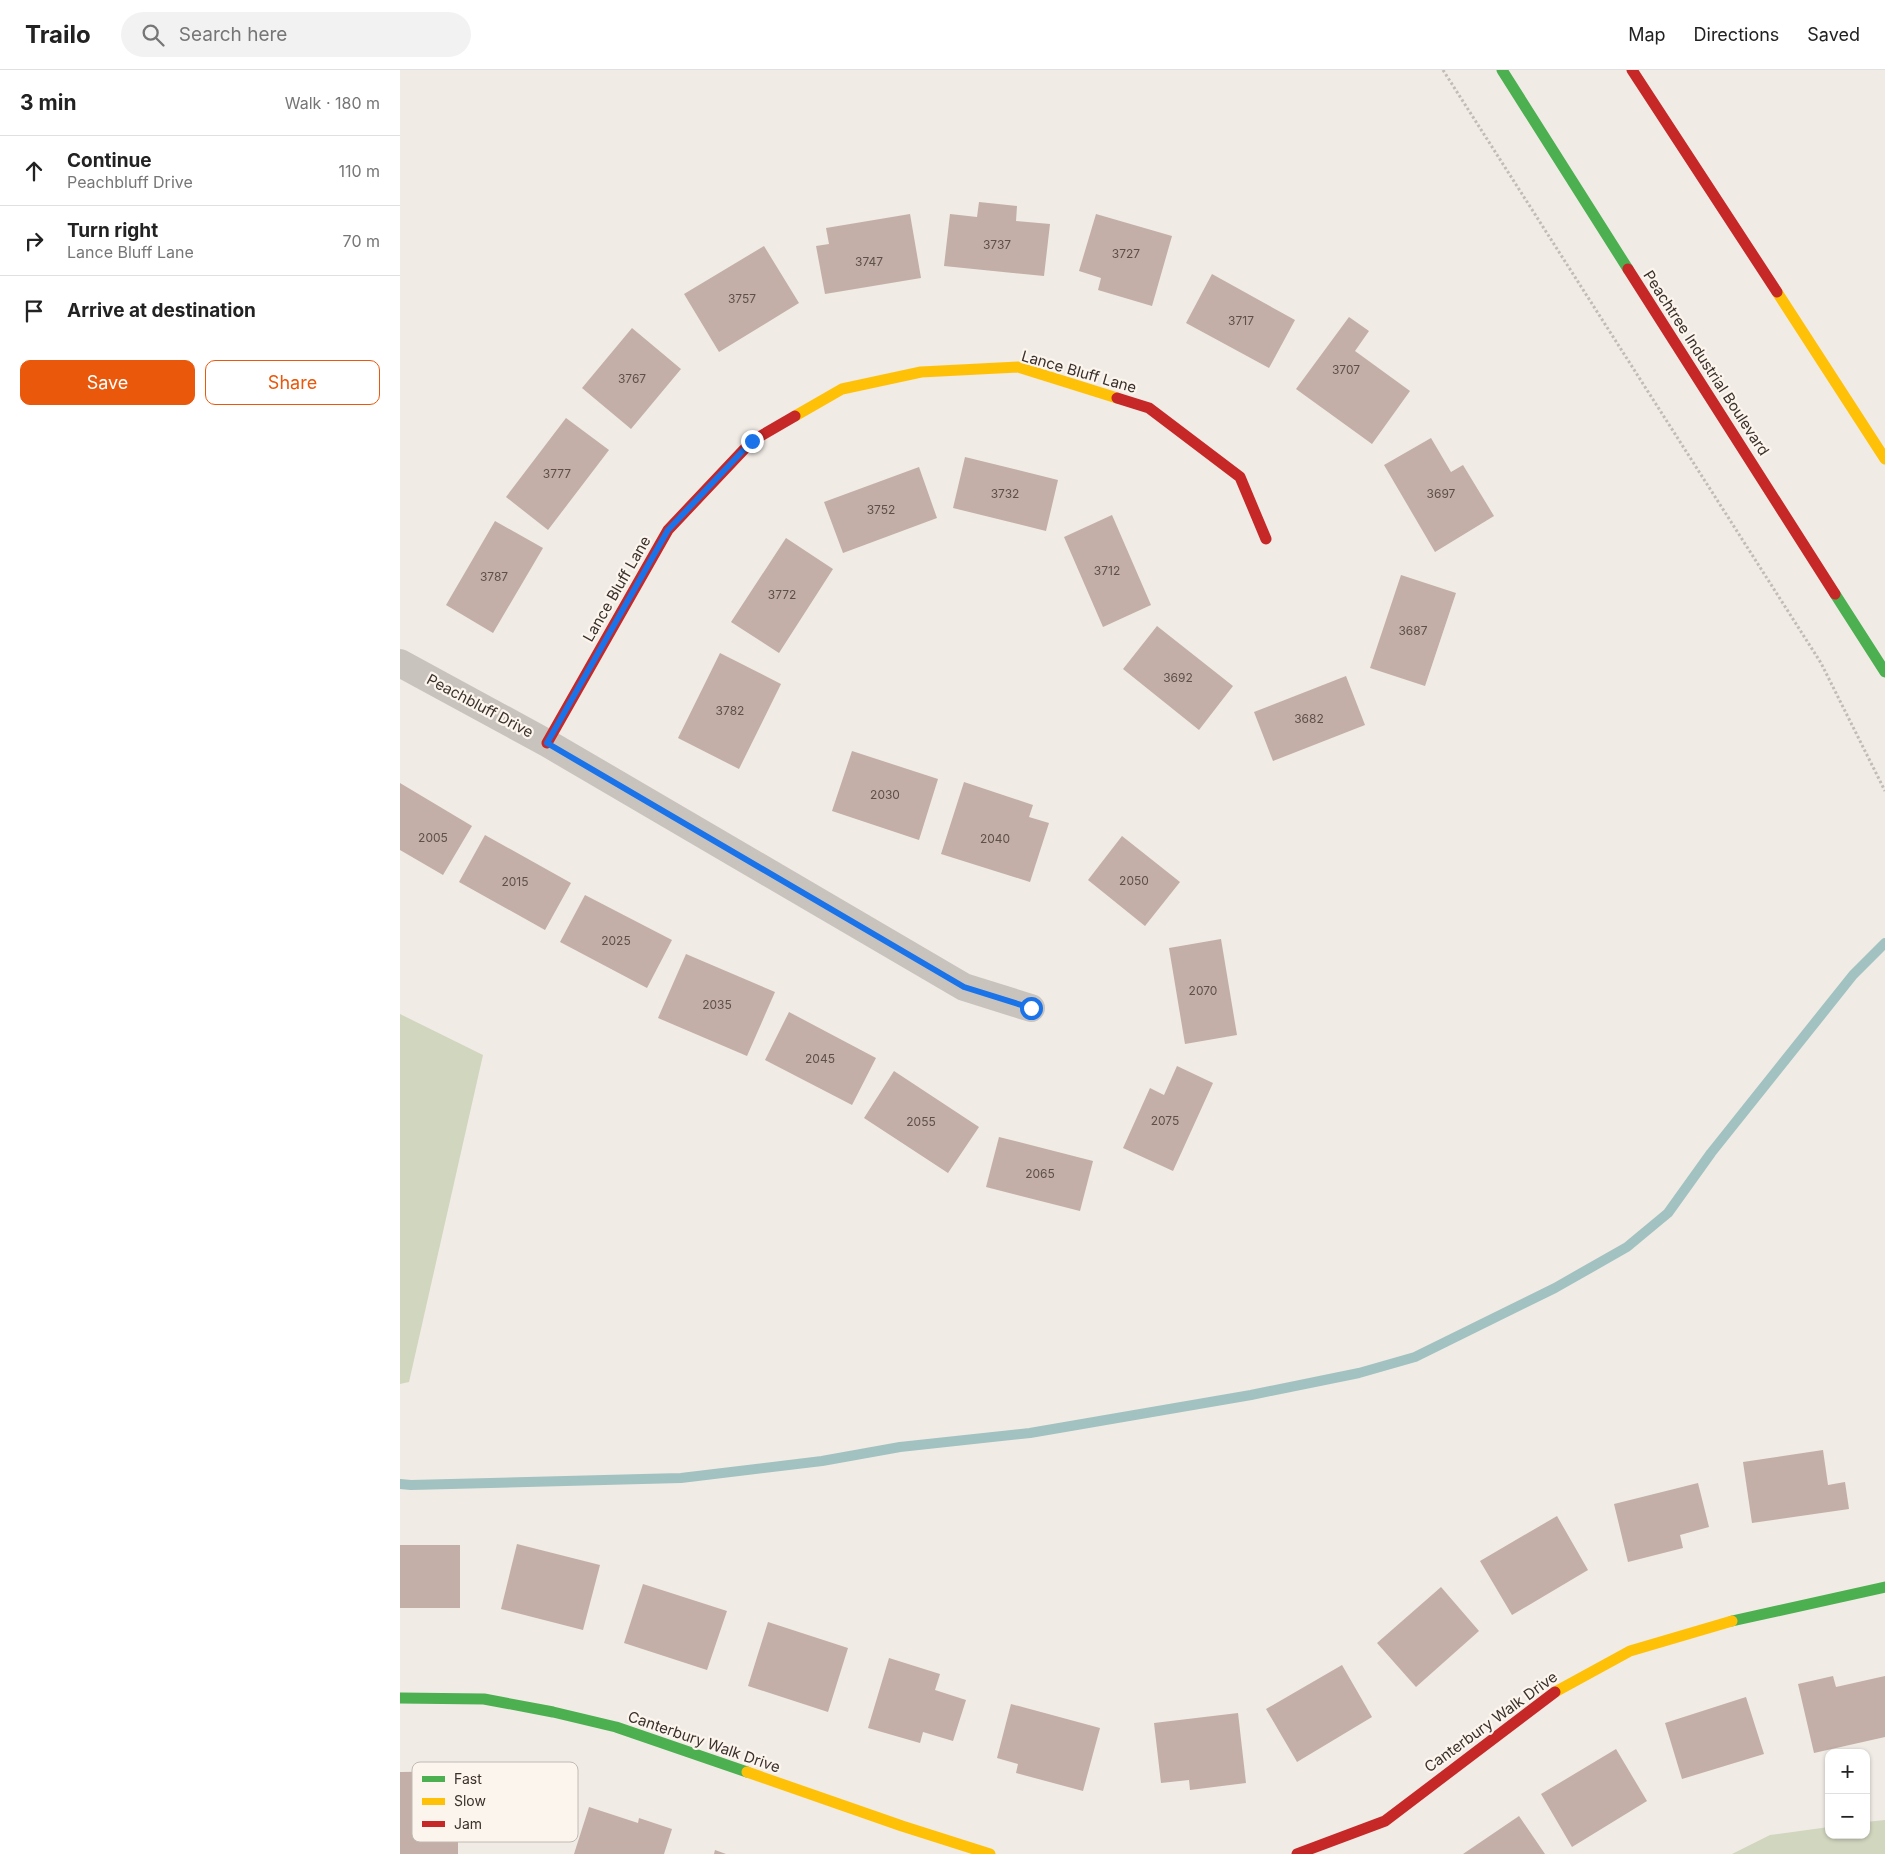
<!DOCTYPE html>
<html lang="en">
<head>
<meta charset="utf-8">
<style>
  body { margin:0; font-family:Inter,sans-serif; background:#f2f2f2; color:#222 }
  .controls { position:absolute; right:15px; bottom:15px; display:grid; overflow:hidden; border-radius:10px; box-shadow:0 1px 4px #0004 }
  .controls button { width:45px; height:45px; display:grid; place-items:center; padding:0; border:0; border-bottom:1px solid #e0e0e0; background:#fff; color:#222; font:25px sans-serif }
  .stop { position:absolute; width:15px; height:15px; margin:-11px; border:4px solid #1a73e8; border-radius:50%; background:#fff }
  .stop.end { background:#1a73e8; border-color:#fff; box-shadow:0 1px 5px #0008 }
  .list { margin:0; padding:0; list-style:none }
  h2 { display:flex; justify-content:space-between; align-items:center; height:65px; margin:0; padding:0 20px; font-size:21px }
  h2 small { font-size:16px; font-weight:400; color:#767676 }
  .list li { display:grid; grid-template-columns:32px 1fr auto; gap:15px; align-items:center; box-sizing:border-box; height:70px; padding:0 20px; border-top:1px solid #e0e0e0 }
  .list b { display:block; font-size:19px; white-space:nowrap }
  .list p { margin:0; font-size:16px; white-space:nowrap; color:#767676 }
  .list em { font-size:16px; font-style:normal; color:#767676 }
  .actions { display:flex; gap:10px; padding:15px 20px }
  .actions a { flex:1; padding:11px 0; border:1px solid #ea580c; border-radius:10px; text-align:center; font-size:18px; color:#ea580c }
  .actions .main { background:#ea580c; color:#fff }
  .icon { flex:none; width:28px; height:28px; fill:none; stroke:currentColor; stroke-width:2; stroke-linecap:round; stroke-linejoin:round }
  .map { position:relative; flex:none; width:1485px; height:1784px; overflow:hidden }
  header { display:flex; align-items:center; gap:30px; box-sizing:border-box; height:70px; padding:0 25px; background:#fff; border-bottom:1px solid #e0e0e0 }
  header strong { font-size:24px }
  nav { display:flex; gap:28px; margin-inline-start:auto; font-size:18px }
  .search { width:350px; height:45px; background:#f2f2f2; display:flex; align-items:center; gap:12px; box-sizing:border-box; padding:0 18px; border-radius:28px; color:#767676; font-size:19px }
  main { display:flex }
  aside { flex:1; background:#fff }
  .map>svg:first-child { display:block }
</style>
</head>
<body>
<header>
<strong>Trailo</strong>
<div class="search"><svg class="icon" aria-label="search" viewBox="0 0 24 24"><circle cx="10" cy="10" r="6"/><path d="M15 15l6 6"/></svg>Search here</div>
<nav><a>Map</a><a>Directions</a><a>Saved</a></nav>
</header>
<main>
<aside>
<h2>3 min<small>Walk · 180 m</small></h2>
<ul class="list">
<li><svg class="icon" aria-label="ahead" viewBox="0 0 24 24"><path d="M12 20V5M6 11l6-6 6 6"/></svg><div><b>Continue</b><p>Peachbluff Drive</p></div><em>110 m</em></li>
<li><svg class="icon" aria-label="right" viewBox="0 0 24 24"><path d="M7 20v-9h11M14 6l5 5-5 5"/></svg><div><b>Turn right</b><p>Lance Bluff Lane</p></div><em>70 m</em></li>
<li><svg class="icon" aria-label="arrive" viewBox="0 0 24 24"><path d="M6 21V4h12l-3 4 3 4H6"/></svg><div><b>Arrive at destination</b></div></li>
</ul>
<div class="actions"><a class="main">Save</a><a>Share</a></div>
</aside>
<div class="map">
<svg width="1485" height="1784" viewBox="0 0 1485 1784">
  <rect width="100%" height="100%" fill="#f0ebe5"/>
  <path fill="#d1d6bf" d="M 0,944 L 83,985 L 9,1312 L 0,1314 Z
    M 1485,1750 L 1485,1784 L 1332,1784 L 1370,1765 L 1429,1757 L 1429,1765 L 1466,1765 L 1466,1752 Z"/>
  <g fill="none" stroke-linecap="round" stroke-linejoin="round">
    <path stroke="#a1c2c1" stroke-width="10" d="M 0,1414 L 11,1415 L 281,1408 L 422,1391 L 500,1377 L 630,1363 L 851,1325 L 959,1303 L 1015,1287 L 1155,1218 L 1227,1177 L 1268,1143 L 1311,1083 L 1453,905 L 1485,873"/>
  </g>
  <path fill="#c3afa7" d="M 579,132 L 617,136 L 616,151 L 650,154 L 644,206 L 544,196 L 550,144 L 577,147 Z
    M 510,144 L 521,208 L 425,224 L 416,176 L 429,174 L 426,158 Z
    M 696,144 L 772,166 L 752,236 L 698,220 L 701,208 L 679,201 Z
    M 364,176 L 399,233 L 319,282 L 284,224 Z
    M 812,204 L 895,250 L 869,298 L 786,253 Z
    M 949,247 L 969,261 L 955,281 L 1010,321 L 972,374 L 896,319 Z
    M 232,258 L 281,299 L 231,359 L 182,318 Z
    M 166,348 L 209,380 L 148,460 L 106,427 Z
    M 1031,368 L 1051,402 L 1063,395 L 1094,446 L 1035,482 L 984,395 Z
    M 565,387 L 658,410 L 646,461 L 553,438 Z
    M 519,397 L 537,448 L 443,483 L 424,432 Z
    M 712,445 L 751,535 L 703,557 L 664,467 Z
    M 95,451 L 143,478 L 93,563 L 46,535 Z
    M 386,468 L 433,499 L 379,583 L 331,552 Z
    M 1001,505 L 1056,523 L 1025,616 L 970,598 Z
    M 757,556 L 833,616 L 799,660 L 723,599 Z
    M 320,583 L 381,614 L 339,699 L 278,668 Z
    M 946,606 L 965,655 L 873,691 L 854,642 Z
    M 452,681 L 538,709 L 519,770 L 432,741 Z
    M 564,712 L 633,735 L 629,747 L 649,753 L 630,812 L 541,784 Z
    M 0,713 L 72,756 L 43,805 L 0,780 Z
    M 85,765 L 171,813 L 145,860 L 59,812 Z
    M 722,766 L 780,812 L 745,856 L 688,810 Z
    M 185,825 L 272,870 L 247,918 L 160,872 Z
    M 821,869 L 837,965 L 785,974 L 769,878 Z
    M 286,884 L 375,922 L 347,986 L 258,948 Z
    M 389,942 L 476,988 L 452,1035 L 365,990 Z
    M 777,996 L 813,1013 L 773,1101 L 723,1078 L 750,1018 L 764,1025 Z
    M 494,1001 L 579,1057 L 548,1103 L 464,1048 Z
    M 599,1067 L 693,1091 L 680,1141 L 586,1117 Z
    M 1423,1380 L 1428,1415 L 1445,1412 L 1449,1439 L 1352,1453 L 1343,1392 Z
    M 1298,1413 L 1309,1457 L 1280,1465 L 1283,1478 L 1228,1492 L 1214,1434 Z
    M 1157,1446 L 1188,1500 L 1112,1545 L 1080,1491 Z
    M 117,1474 L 200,1495 L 183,1560 L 101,1539 Z
    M 0,1475 L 60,1475 L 60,1538 L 0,1538 Z
    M 243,1514 L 327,1541 L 307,1600 L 224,1573 Z
    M 1041,1517 L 1079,1561 L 1016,1617 L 977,1573 Z
    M 368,1552 L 448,1578 L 428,1642 L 348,1616 Z
    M 489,1588 L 540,1604 L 535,1620 L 566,1630 L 553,1671 L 523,1662 L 520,1673 L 468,1658 Z
    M 942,1595 L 972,1647 L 897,1692 L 866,1639 Z
    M 1433,1606 L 1436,1617 L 1485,1606 L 1485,1667 L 1414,1683 L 1398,1614 Z
    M 1346,1627 L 1364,1684 L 1282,1709 L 1265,1653 Z
    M 611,1634 L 700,1658 L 683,1721 L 616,1703 L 618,1694 L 597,1688 Z
    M 838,1643 L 846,1713 L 790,1720 L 789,1710 L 761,1713 L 754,1653 Z
    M 1216,1679 L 1247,1731 L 1172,1777 L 1141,1724 Z
    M 78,1701 L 78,1770 L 58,1770 L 58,1784 L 0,1784 L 0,1702 Z
    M 189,1737 L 238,1753 L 239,1748 L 272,1759 L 264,1784 L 174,1784 Z
    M 1119,1746 L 1145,1784 L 1063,1784 Z
    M 315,1780 L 326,1784 L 314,1784 Z"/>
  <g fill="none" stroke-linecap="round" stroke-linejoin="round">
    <path stroke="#c2bbb6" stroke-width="3" stroke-dasharray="2.5 2.5" stroke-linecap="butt" d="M 1043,0 L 1421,593 L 1485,721"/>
    <path stroke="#c9c3be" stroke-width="28" d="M 0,593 L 147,673 L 564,917 L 631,938"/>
    <path stroke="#4caf50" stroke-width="11" d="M 1102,0 L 1228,199
      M 1435,524 L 1485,602
      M 1332,1551 L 1485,1517
      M 0,1628 L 84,1629 L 153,1642 L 216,1657 L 347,1702"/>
    <path stroke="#ffc107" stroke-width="11" d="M 1377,222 L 1485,389
      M 395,346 L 442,319 L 521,302 L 618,297 L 717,328
      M 1155,1622 L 1230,1581 L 1332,1551
      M 347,1702 L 502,1756 L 590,1784"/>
    <path stroke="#c62828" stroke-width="11" d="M 1232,0 L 1377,222
      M 1228,199 L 1435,524
      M 717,328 L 749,338 L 840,407 L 866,469
      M 147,673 L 268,460 L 352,371 L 395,346
      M 897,1784 L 985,1751 L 1155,1622"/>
  </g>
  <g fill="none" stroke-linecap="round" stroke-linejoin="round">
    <path stroke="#1a73e8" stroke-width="6" d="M 352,371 L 268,460 L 147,673 L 564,917 L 631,938"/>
  </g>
  <g text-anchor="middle" stroke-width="4.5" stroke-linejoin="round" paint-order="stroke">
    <g font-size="12" fill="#5d504a">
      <text x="597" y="179">3737</text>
      <text x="726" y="188">3727</text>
      <text x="469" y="196">3747</text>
      <text x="342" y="233">3757</text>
      <text x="841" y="255">3717</text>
      <text x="946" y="304">3707</text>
      <text x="232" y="313">3767</text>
      <text x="157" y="408">3777</text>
      <text x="605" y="428">3732</text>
      <text x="1041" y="428">3697</text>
      <text x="481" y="444">3752</text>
      <text x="707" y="505">3712</text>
      <text x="94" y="511">3787</text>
      <text x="382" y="529">3772</text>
      <text x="1013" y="565">3687</text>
      <text x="778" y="612">3692</text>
      <text x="330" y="645">3782</text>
      <text x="909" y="653">3682</text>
      <text x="485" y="729">2030</text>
      <text x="33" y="772">2005</text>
      <text x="595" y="773">2040</text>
      <text x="734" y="815">2050</text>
      <text x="115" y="816">2015</text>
      <text x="216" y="875">2025</text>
      <text x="803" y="925">2070</text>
      <text x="317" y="939">2035</text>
      <text x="420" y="993">2045</text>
      <text x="765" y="1055">2075</text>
      <text x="521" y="1056">2055</text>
      <text x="640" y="1108">2065</text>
    </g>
    <g font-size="15" fill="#3b302b" stroke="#fbf5ee">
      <text transform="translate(1306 293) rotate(57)" y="5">Peachtree Industrial Boulevard</text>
      <text transform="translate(679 302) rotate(16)" y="5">Lance Bluff Lane</text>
      <text transform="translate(217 519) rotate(-60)" y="5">Lance Bluff Lane</text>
      <text transform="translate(80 636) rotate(28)" y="5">Peachbluff Drive</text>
      <text transform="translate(1091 1652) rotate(-36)" y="5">Canterbury Walk Drive</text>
      <text transform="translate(304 1672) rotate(19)" y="5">Canterbury Walk Drive</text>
    </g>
  </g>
  <rect x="12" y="1692" width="166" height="80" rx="8" fill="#fbf5ee" stroke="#c1bab4" stroke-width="1"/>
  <rect x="22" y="1706" width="23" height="6" fill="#4caf50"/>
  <rect x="22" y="1728" width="23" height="7" fill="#ffc107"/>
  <rect x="22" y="1751" width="23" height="6" fill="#c62828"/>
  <g font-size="14" fill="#3b302b">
    <text x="54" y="1714">Fast</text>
    <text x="54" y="1736">Slow</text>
    <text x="54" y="1759">Jam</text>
  </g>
</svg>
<div class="controls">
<button>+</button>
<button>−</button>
</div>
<div class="stop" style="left:631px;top:938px"></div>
<div class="stop end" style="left:352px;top:371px"></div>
</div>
</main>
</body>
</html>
